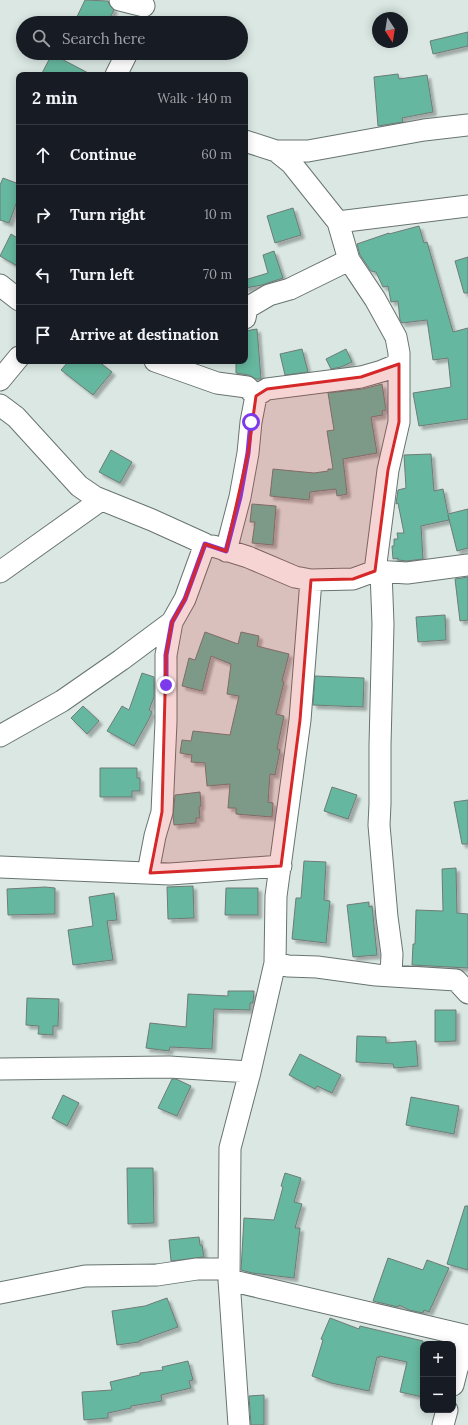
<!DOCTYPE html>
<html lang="en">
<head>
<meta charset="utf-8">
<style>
  body { margin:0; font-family:Lora,serif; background:#242831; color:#f1f3f6 }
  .controls { position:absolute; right:12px; bottom:12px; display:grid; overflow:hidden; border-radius:8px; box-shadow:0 2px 10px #0003 }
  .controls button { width:36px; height:36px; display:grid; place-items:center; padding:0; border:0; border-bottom:1px solid #363941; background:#171b24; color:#f1f3f6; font:20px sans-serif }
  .compass { position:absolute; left:372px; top:12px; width:36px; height:36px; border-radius:50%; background:#171b24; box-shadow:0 2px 10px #0003; rotate:168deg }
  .stop { position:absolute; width:12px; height:12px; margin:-9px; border:3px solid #7c3aed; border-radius:50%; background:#fff }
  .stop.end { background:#7c3aed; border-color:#fff; box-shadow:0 1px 4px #0008 }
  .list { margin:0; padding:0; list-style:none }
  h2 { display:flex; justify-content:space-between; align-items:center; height:52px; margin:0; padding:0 16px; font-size:17px }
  h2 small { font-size:13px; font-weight:400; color:#9ea1a6 }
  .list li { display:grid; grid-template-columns:26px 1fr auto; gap:12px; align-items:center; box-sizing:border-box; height:60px; padding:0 16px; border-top:1px solid #363941 }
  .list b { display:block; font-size:15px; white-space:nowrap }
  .list em { font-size:13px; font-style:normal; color:#9ea1a6 }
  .icon { flex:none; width:22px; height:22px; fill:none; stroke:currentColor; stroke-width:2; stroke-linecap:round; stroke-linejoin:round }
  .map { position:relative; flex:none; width:468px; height:1425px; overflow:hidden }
  .search { position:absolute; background:#171b24; box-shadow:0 2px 10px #0003; left:16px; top:16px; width:232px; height:44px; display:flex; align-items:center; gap:10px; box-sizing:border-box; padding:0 14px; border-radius:22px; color:#9ea1a6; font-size:15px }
  .panel { position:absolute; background:#171b24; box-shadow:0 2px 10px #0003; left:16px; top:72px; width:232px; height:292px; border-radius:8px }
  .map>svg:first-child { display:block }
</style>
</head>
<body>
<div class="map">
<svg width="468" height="1425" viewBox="0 0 468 1425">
  <defs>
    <filter id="shadow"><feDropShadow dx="3.5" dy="3.5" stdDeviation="1" flood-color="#0004"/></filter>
  </defs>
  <rect width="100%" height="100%" fill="#dae7e2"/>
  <path fill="#66b79f" stroke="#6f7b76" filter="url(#shadow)" d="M 85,0 L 108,1 L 109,4 L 114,10 L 107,23 L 74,23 Z
    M 468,32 L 468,46 L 433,54 L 430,41 Z
    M 52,54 L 92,75 L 41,75 Z
    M 398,74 L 399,79 L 427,75 L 433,112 L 402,118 L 403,122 L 378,126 L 374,77 Z
    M 3,178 L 19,184 L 19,196 L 9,223 L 0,220 L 0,185 Z
    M 293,208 L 301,235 L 275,243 L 267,216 Z
    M 419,226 L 424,243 L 427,242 L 453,332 L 468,328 L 468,419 L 419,426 L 413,393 L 451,387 L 448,358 L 433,360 L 427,320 L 402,323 L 400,320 L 398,301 L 391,302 L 388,286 L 383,287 L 376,272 L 371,271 L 360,255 L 357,244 L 389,233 L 389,234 Z
    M 11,234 L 19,239 L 19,267 L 0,256 Z
    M 274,251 L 283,278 L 262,285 L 245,288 L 245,280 L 268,273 L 263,255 Z
    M 468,257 L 468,293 L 464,293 L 455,261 Z
    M 257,329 L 261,379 L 256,379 L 249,375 L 236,373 L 236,361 L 245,361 L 245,331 Z
    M 302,349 L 308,372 L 285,375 L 280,354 Z
    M 346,349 L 352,362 L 341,367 L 331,369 L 326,359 Z
    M 69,361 L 98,361 L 112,372 L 93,395 L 61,370 Z
    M 382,384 L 386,410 L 382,411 L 383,415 L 371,417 L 377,453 L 343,459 L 347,494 L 337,496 L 336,489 L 310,492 L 309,500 L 270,496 L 273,469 L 314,473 L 328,471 L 328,469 L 333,469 L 327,431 L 334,430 L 328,393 L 363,389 Z
    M 111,450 L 132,462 L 120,483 L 99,472 Z
    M 431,454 L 434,491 L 443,489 L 448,514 L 468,509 L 468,548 L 457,551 L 448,515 L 449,520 L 421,526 L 423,559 L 407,561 L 398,560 L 398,558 L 393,559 L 392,546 L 394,546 L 394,539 L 398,539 L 397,533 L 404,533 L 398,503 L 396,504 L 398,490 L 406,488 L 404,455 Z
    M 252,504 L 276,506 L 273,545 L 252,543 L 255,522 L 250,522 Z
    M 468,577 L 468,620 L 460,621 L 455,579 Z
    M 445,615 L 446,640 L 418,642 L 416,617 Z
    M 205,632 L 238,644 L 241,632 L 259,636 L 257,646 L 289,654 L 282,681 L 284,682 L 276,714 L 284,716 L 277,749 L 280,750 L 275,775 L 270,774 L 268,802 L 273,803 L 272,817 L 236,814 L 236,808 L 228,808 L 230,784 L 207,786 L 205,763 L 191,762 L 192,755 L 180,753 L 182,740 L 191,741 L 193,731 L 230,735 L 239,696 L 227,694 L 231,664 L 211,656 L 202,691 L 182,686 L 189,658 L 195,660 Z
    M 142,673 L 154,677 L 154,697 L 149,710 L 152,712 L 149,719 L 134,746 L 107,731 L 122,706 L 129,710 Z
    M 315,676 L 364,678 L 363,707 L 313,705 Z
    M 83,706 L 99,721 L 87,734 L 71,718 Z
    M 100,768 L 137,768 L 137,778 L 140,778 L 140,791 L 132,791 L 132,797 L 100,797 Z
    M 332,787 L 357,795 L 348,819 L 324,811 Z
    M 200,792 L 201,806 L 199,807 L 200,818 L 196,818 L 196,823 L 174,825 L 173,816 L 175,795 Z
    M 468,800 L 468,844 L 462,844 L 454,802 Z
    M 304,861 L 326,862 L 324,900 L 330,901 L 326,943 L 292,939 L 296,898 L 301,898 Z
    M 456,868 L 457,913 L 468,914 L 468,968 L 412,965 L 413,944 L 415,944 L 416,910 L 443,911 L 442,869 Z
    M 193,886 L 194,918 L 168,919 L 167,887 Z
    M 45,887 L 55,888 L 55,914 L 8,915 L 7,889 Z
    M 226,888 L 258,888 L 258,915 L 225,915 Z
    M 114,893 L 117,920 L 107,921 L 113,960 L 73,965 L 68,930 L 93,926 L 89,897 Z
    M 369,902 L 369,907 L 372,906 L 377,955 L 353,957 L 347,905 Z
    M 228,991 L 254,991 L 253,1003 L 250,1003 L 250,1010 L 214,1009 L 212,1049 L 170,1047 L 169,1051 L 146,1048 L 150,1023 L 186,1027 L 188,994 L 228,996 Z
    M 27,998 L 59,999 L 58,1026 L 53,1026 L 53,1035 L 38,1034 L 39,1026 L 26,1025 Z
    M 435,1010 L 456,1010 L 456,1041 L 435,1042 Z
    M 357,1036 L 386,1037 L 386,1043 L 416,1041 L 418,1066 L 394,1068 L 393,1064 L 356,1062 Z
    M 300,1054 L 341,1075 L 332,1093 L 317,1086 L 315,1089 L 289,1075 Z
    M 172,1079 L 176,1079 L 191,1086 L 177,1116 L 158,1108 Z
    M 63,1095 L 79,1103 L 67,1126 L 52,1118 Z
    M 411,1097 L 459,1106 L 454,1134 L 406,1125 Z
    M 127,1168 L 153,1168 L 154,1223 L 128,1224 Z
    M 285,1173 L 301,1178 L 294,1202 L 302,1204 L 295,1228 L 300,1228 L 294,1278 L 252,1273 L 241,1270 L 244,1218 L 274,1220 L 283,1187 L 281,1186 Z
    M 465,1206 L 468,1206 L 468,1270 L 447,1264 Z
    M 199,1237 L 200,1245 L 202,1245 L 204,1257 L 171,1261 L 169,1240 Z
    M 388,1258 L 423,1270 L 427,1260 L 449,1268 L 429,1312 L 424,1310 L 423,1313 L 409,1310 L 399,1305 L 398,1307 L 373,1301 Z
    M 167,1298 L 178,1327 L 139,1341 L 139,1342 L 117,1345 L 112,1311 L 145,1306 Z
    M 330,1318 L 359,1329 L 360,1326 L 423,1341 L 423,1397 L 400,1392 L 407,1362 L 379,1356 L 379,1358 L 377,1357 L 369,1391 L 331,1383 L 312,1376 L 323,1340 L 321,1339 Z
    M 188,1361 L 193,1380 L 189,1381 L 191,1388 L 161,1395 L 162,1401 L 131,1406 L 131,1408 L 108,1413 L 108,1418 L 84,1420 L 82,1392 L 112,1390 L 110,1382 L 140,1375 L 140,1373 L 163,1370 L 162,1367 Z
    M 264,1395 L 264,1425 L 251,1425 L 249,1396 Z"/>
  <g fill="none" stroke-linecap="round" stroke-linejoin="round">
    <defs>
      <path id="minor" d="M 120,0 L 144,6
        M 116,75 L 127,53
        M 245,141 L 276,151 L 291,163 L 338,222 L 349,260 L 375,299 L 396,337 L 399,353 L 399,422 L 388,470 L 375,571 L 407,573 L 468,565
        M 276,151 L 308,151 L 424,130 L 468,125
        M 338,222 L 468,206
        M 0,285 L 19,300
        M 245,318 L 247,308 L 269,295 L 290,289 L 349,260
        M 155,361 L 217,383 L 247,387 L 256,396 L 251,422 L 248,453 L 240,497 L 226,551
        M 0,380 L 19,357
        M 256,396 L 267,389 L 361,377 L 382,371 L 399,364
        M 0,405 L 16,417 L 79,486 L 95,497 L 152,520 L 205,544 L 185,599 L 172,622 L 121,660 L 62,701 L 0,736
        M 213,546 L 248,557 L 295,577 L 311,580 L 353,579 L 375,571
        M 381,571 L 383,624 L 380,745 L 380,804 L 379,825 L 387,917 L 392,954 L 391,975
        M 0,572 L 101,500
        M 0,867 L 170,874 L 281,866
        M 150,873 L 150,862 L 155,836 L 162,812 L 166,722 L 166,655 L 172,622
        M 275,963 L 288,966 L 317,967 L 376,975 L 456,980 L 468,993
        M 0,1069 L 169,1067 L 250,1072
        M 229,1280 L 468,1336
        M 0,1293 L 85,1276 L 157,1275 L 197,1269 L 229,1269
        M 453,1385 L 457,1369 L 468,1340
        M 239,1425 L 229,1280 L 230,1148 L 250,1072 L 275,963 L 276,896 L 300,720 L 311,580
        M 443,1425 L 447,1410"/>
    </defs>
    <use href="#minor" stroke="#687470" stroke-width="23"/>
    <use href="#minor" stroke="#fff" stroke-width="21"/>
  </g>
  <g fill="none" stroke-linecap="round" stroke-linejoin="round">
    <path stroke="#7c3aed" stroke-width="5" d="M 166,685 L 166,655 L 172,622 L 185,599 L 205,544 L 226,551 L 240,497 L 248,453 L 251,422"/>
  </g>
  <path fill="#d62828" fill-opacity="0.2" stroke="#d62828" stroke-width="3" stroke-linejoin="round" d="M 399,364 L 399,422 L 388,470 L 375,571 L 353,579 L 311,580 L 300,720 L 281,866 L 150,873 L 162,812 L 166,655 L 172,622 L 185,599 L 205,544 L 226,551 L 248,453 L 256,396 L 267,389 L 361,377 Z"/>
</svg>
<div class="controls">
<button>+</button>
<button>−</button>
</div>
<svg class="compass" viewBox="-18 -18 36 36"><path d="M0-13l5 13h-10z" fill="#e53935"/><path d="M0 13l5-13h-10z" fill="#9ea1a6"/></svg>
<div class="stop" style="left:251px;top:422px"></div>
<div class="stop end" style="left:166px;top:685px"></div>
<div class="search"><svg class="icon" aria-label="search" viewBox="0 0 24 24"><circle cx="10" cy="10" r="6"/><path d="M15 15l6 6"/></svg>Search here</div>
<section class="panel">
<h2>2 min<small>Walk · 140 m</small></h2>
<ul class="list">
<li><svg class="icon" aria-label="ahead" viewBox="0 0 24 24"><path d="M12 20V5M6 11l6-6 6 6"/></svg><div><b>Continue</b></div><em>60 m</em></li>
<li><svg class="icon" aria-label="right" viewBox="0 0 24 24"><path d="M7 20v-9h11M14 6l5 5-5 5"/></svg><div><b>Turn right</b></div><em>10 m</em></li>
<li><svg class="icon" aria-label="left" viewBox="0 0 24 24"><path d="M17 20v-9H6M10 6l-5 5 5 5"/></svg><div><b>Turn left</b></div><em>70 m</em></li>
<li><svg class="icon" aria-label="arrive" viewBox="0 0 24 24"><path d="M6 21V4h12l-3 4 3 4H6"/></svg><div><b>Arrive at destination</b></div></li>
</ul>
</section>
</div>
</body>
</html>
